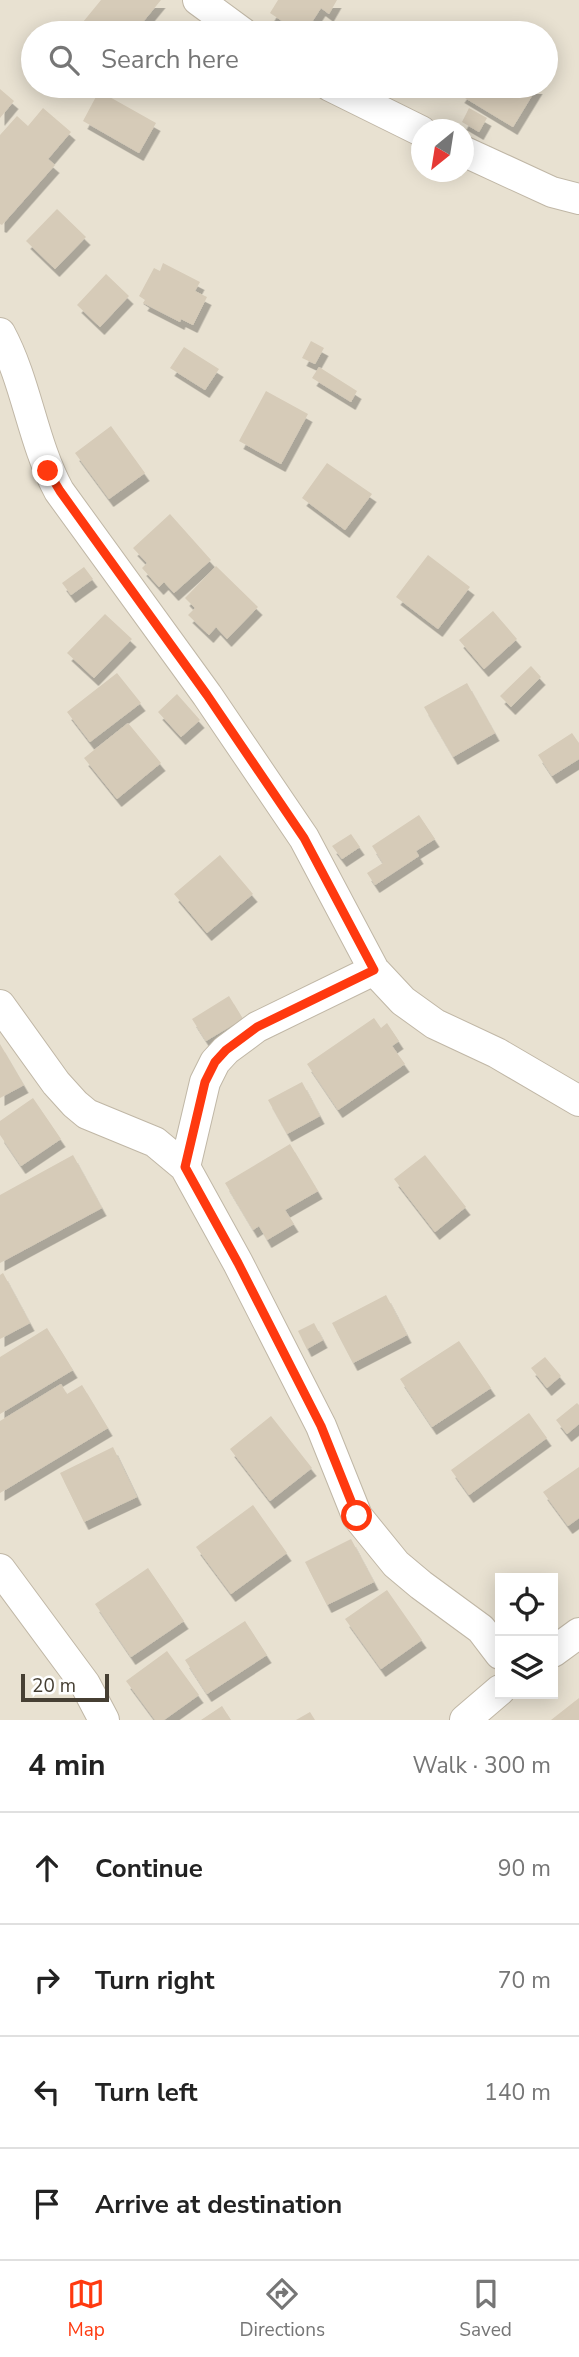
<!DOCTYPE html>
<html lang="en">
<head>
<meta charset="utf-8">
<style>
  body { margin:0; font-family:"Nunito Sans",sans-serif; background:#f6f6f6; color:#222 }
  .controls { position:absolute; right:21px; bottom:21px; display:grid; overflow:hidden; border-radius:0px; box-shadow:0 4px 18px #0003 }
  .controls button { width:63px; height:63px; display:grid; place-items:center; padding:0; border:0; border-bottom:2px solid #e0e0e0; background:#fff; color:#222; font:35px sans-serif }
  .compass { position:absolute; left:411px; top:119px; width:63px; height:63px; border-radius:50%; background:#fff; box-shadow:0 4px 18px #0003; rotate:210deg }
  .scale { position:absolute; left:21px; bottom:18px; width:88px; box-sizing:border-box; padding-left:7px; border:4px solid #463f33; border-top:0; font-size:19px; line-height:24px; white-space:nowrap; color:#463f33; -webkit-text-stroke:5px #fff; paint-order:stroke }
  .stop { position:absolute; width:21px; height:21px; margin:-16px; border:5px solid #ff390f; border-radius:50%; background:#fff }
  .stop.end { background:#ff390f; border-color:#fff; box-shadow:0 2px 7px #0008 }
  .list { margin:0; padding:0; list-style:none }
  h2 { display:flex; justify-content:space-between; align-items:center; height:91px; margin:0; padding:0 28px; font-size:30px }
  h2 small { font-size:23px; font-weight:400; color:#767676 }
  .list li { display:grid; grid-template-columns:46px 1fr auto; gap:21px; align-items:center; box-sizing:border-box; height:112px; padding:0 28px; border-top:2px solid #e0e0e0 }
  .list b { display:block; font-size:26px; white-space:nowrap }
  .list em { font-size:23px; font-style:normal; color:#767676 }
  .icon { flex:none; width:38px; height:38px; fill:none; stroke:currentColor; stroke-width:2; stroke-linecap:round; stroke-linejoin:round }
  .map { position:relative; flex:none; width:579px; height:1720px; overflow:hidden }
  .search { position:absolute; background:#fff; box-shadow:0 4px 18px #0003; left:21px; right:21px; top:21px; height:77px; display:flex; align-items:center; gap:18px; box-sizing:border-box; padding:0 24px; border-radius:38px; color:#767676; font-size:26px }
  .sheet { height:539px; background:#fff }
  nav { display:flex; justify-content:space-around; align-items:center; box-sizing:border-box; height:98px; border-top:2px solid #e0e0e0; background:#fff; font-size:19px; color:#767676 }
  nav a { display:grid; justify-items:center; gap:4px }
  nav .on { color:#ff390f }
  .map>svg:first-child { display:block }
</style>
</head>
<body>
<div class="map">
<svg width="579" height="1720" viewBox="0 0 579 1720">
  <defs>
    <filter id="shadow"><feDropShadow dx="4.5" dy="8" stdDeviation="0" flood-color="#0004"/></filter>
  </defs>
  <rect width="100%" height="100%" fill="#f4efe4"/>
  <path fill="#e8e1d1" fill-rule="evenodd" d="M 0,0 L 579,0 L 579,1720 L 0,1720 ZM 33,33 L 546,33 L 546,86 L 33,86 ZM 421,130 L 463,130 L 463,172 L 421,172 ZM 500,1578 L 553,1578 L 553,1694 L 500,1694 Z"/>
  <path fill="#d6cbb8" filter="url(#shadow)" d="M 101,0 L 161,0 L 134,33 L 74,33 Z
    M 278,0 L 337,0 L 329,14 L 321,8 L 312,22 L 326,30 L 324,33 L 300,33 L 270,13 Z
    M 466,86 L 538,86 L 513,127 L 460,95 Z
    M 0,89 L 14,101 L 0,118 Z
    M 99,91 L 156,123 L 139,153 L 83,121 Z
    M 43,108 L 71,132 L 48,159 L 55,165 L 2,225 L 0,224 L 0,135 L 17,116 L 28,126 Z
    M 469,108 L 487,118 L 479,132 L 462,122 Z
    M 57,209 L 86,237 L 55,269 L 26,241 Z
    M 163,263 L 200,282 L 195,291 L 207,297 L 193,325 L 181,319 L 180,322 L 143,303 L 145,300 L 139,296 L 154,268 L 160,271 Z
    M 106,274 L 129,296 L 100,327 L 77,305 Z
    M 311,341 L 324,348 L 315,364 L 302,358 Z
    M 184,347 L 219,369 L 205,390 L 170,368 Z
    M 319,367 L 357,391 L 351,402 L 312,378 Z
    M 266,391 L 308,414 L 281,464 L 239,441 Z
    M 111,426 L 145,473 L 109,499 L 75,453 Z
    M 327,463 L 372,494 L 345,530 L 302,498 Z
    M 170,514 L 211,560 L 174,593 L 164,582 L 159,587 L 142,568 L 147,563 L 133,548 Z
    M 428,555 L 470,587 L 438,629 L 396,597 Z
    M 216,566 L 258,607 L 227,639 L 216,627 L 209,635 L 188,615 L 195,608 L 185,598 Z
    M 84,567 L 93,579 L 71,595 L 62,583 Z
    M 493,611 L 517,639 L 484,669 L 459,640 Z
    M 105,614 L 132,639 L 94,678 L 67,653 Z
    M 531,666 L 541,677 L 511,707 L 500,696 Z
    M 117,673 L 141,703 L 90,742 L 67,712 Z
    M 467,683 L 495,733 L 453,757 L 424,707 Z
    M 177,694 L 200,720 L 181,737 L 158,712 Z
    M 128,723 L 161,763 L 117,799 L 84,758 Z
    M 572,733 L 579,743 L 579,759 L 552,776 L 538,755 Z
    M 419,815 L 435,839 L 416,851 L 419,856 L 375,885 L 367,873 L 383,863 L 372,846 Z
    M 351,834 L 360,847 L 342,859 L 332,846 Z
    M 220,855 L 253,894 L 207,933 L 174,894 Z
    M 229,996 L 243,1019 L 206,1041 L 192,1019 Z
    M 374,1018 L 381,1028 L 387,1023 L 399,1041 L 392,1046 L 405,1064 L 338,1110 L 307,1064 Z
    M 0,1044 L 24,1085 L 0,1098 Z
    M 302,1082 L 320,1116 L 287,1134 L 268,1100 Z
    M 33,1098 L 61,1139 L 21,1166 L 0,1135 L 0,1121 Z
    M 290,1144 L 318,1191 L 285,1210 L 294,1224 L 267,1240 L 259,1226 L 253,1230 L 225,1183 Z
    M 73,1155 L 102,1208 L 0,1263 L 0,1195 Z
    M 425,1155 L 466,1207 L 435,1232 L 394,1179 Z
    M 3,1273 L 30,1323 L 0,1339 L 0,1275 Z
    M 386,1295 L 407,1335 L 353,1363 L 332,1323 Z
    M 314,1323 L 323,1340 L 307,1349 L 298,1331 Z
    M 47,1328 L 73,1370 L 0,1414 L 0,1357 Z
    M 459,1341 L 491,1388 L 432,1427 L 400,1379 Z
    M 545,1357 L 561,1376 L 547,1388 L 531,1368 Z
    M 61,1384 L 67,1394 L 82,1385 L 108,1428 L 0,1493 L 0,1421 Z
    M 577,1403 L 579,1405 L 579,1424 L 567,1434 L 556,1420 Z
    M 529,1413 L 547,1438 L 469,1495 L 451,1470 Z
    M 271,1416 L 312,1468 L 270,1501 L 230,1449 Z
    M 113,1447 L 137,1497 L 84,1522 L 60,1473 Z
    M 579,1467 L 579,1518 L 568,1526 L 543,1492 Z
    M 253,1505 L 287,1553 L 231,1594 L 196,1547 Z
    M 351,1539 L 374,1582 L 327,1605 L 305,1562 Z
    M 148,1568 L 184,1621 L 131,1657 L 95,1604 Z
    M 387,1590 L 422,1640 L 381,1669 L 345,1619 Z
    M 245,1621 L 267,1655 L 207,1694 L 185,1660 Z
    M 167,1651 L 199,1695 L 164,1720 L 155,1720 L 126,1681 Z
    M 579,1698 L 579,1720 L 551,1720 Z
    M 222,1706 L 231,1720 L 201,1720 Z
    M 310,1712 L 315,1720 L 296,1720 Z"/>
  <g fill="none" stroke-linecap="round" stroke-linejoin="round">
    <defs>
      <path id="minor" d="M 198,0 L 243,33
        M 330,86 L 421,131
        M 463,151 L 552,192 L 579,199
        M 0,333 C 27,383 32,441 59,491 L 207,695 L 304,838 L 374,970 L 403,1001 L 435,1024 L 497,1053 L 579,1101
        M 0,1005 L 56,1083 L 75,1104 L 87,1114 L 155,1142 L 185,1167 L 238,1263 L 321,1426 L 357,1516 L 396,1564 L 421,1585 L 481,1629 L 500,1654
        M 185,1167 L 205,1082 L 215,1062 L 226,1050 L 257,1027 L 374,970
        M 0,1569 L 85,1684 L 104,1720
        M 553,1652 L 579,1633
        M 465,1720 L 500,1690"/>
    </defs>
    <use href="#minor" stroke="#c0b7a6" stroke-width="32"/>
    <use href="#minor" stroke="#fff" stroke-width="30"/>
  </g>
  <g fill="none" stroke-linecap="round" stroke-linejoin="round">
    <path stroke="#ff390f" stroke-width="9" d="M 48,471 L 60,491 L 207,695 L 304,838 L 374,970 L 257,1027 L 226,1050 L 215,1062 L 205,1082 L 185,1167 L 238,1263 L 321,1426 L 357,1516"/>
  </g>
</svg>
<div class="controls">
<button><svg class="icon" aria-label="locate" viewBox="0 0 24 24"><circle cx="12" cy="12" r="6"/><path d="M12 2v4M12 18v4M2 12h4M18 12h4"/></svg></button>
<button><svg class="icon" aria-label="layers" viewBox="0 0 24 24"><path d="M12 4l9 5-9 5-9-5zM3 14l9 5 9-5"/></svg></button>
</div>
<svg class="compass" viewBox="-18 -18 36 36"><path d="M0-13l5 13h-10z" fill="#e53935"/><path d="M0 13l5-13h-10z" fill="#767676"/></svg>
<div class="scale">20 m</div>
<div class="stop" style="left:357px;top:1516px"></div>
<div class="stop end" style="left:48px;top:471px"></div>
<div class="search"><svg class="icon" aria-label="search" viewBox="0 0 24 24"><circle cx="10" cy="10" r="6"/><path d="M15 15l6 6"/></svg>Search here</div>
</div>
<section class="sheet">
<h2>4 min<small>Walk · 300 m</small></h2>
<ul class="list">
<li><svg class="icon" aria-label="ahead" viewBox="0 0 24 24"><path d="M12 20V5M6 11l6-6 6 6"/></svg><div><b>Continue</b></div><em>90 m</em></li>
<li><svg class="icon" aria-label="right" viewBox="0 0 24 24"><path d="M7 20v-9h11M14 6l5 5-5 5"/></svg><div><b>Turn right</b></div><em>70 m</em></li>
<li><svg class="icon" aria-label="left" viewBox="0 0 24 24"><path d="M17 20v-9H6M10 6l-5 5 5 5"/></svg><div><b>Turn left</b></div><em>140 m</em></li>
<li><svg class="icon" aria-label="arrive" viewBox="0 0 24 24"><path d="M6 21V4h12l-3 4 3 4H6"/></svg><div><b>Arrive at destination</b></div></li>
</ul>
</section>
<nav>
<a class="on"><svg class="icon" aria-label="map" viewBox="0 0 24 24"><path d="M3 6l6-2 6 2 6-2v14l-6 2-6-2-6 2zM9 4v14M15 6v14"/></svg>Map</a>
<a><svg class="icon" aria-label="directions" viewBox="0 0 24 24"><path d="M12 3l9 9-9 9-9-9zM9 14v-3h6M13 9l2 2-2 2"/></svg>Directions</a>
<a><svg class="icon" aria-label="saved" viewBox="0 0 24 24"><path d="M7 4h10v16l-5-4-5 4z"/></svg>Saved</a>
</nav>
</body>
</html>
